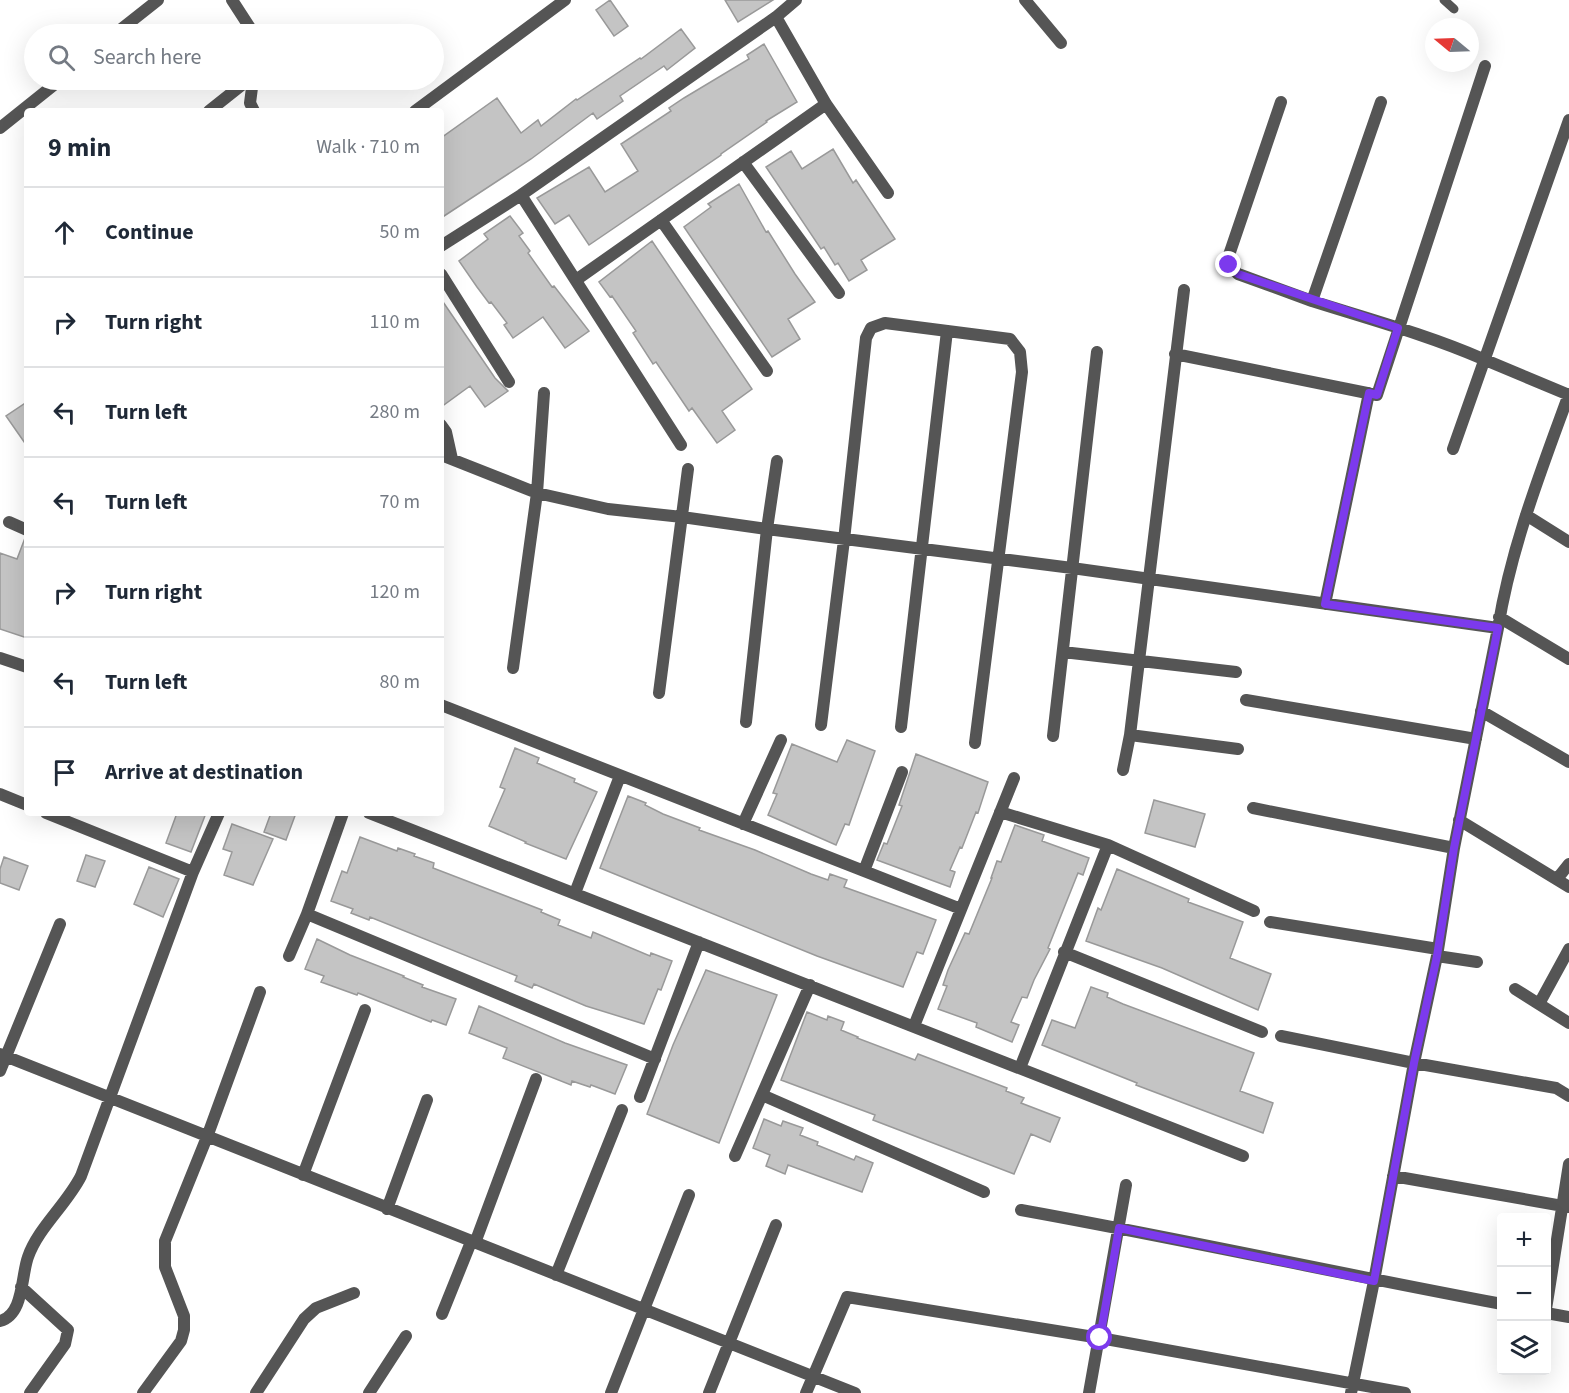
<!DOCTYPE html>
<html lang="en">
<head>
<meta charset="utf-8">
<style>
  body { margin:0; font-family:"Source Sans 3",sans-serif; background:#f2f2f3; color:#1f2937 }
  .controls { position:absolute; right:18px; bottom:18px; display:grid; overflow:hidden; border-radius:6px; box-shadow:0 6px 24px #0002 }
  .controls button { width:54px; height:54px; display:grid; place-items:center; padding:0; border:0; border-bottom:2px solid #e0e1e3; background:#fff; color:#1f2937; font:30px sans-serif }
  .compass { position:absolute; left:1425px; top:18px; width:54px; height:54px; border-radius:50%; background:#fff; box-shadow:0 6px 24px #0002; rotate:289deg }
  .stop { position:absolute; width:18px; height:18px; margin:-14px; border:4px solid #7c3aed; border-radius:50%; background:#fff }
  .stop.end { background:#7c3aed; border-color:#fff; box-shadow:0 2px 6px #0008 }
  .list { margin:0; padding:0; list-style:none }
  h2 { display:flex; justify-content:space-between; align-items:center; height:78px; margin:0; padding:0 24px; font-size:26px }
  h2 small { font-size:20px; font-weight:400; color:#747a83 }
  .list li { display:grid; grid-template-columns:39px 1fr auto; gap:18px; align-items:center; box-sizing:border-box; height:90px; padding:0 24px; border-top:2px solid #e0e1e3 }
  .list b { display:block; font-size:22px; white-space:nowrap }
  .list em { font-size:20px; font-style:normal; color:#747a83 }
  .icon { flex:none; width:33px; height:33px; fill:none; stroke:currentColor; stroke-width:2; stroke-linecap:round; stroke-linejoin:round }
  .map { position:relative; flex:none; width:1569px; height:1393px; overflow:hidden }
  .search { position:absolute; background:#fff; box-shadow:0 6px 24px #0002; left:24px; top:24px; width:420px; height:66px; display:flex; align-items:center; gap:15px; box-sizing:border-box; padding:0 21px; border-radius:33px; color:#747a83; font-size:22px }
  .panel { position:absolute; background:#fff; box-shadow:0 6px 24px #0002; left:24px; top:108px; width:420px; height:708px; border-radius:6px }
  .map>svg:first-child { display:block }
</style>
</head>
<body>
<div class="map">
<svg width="1569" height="1393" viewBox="0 0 1569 1393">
  <rect width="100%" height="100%" fill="#fff"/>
  <path fill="#c4c4c4" stroke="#999" stroke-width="1.5" d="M 610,0 L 628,26 L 614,36 L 596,10 Z
    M 725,0 L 773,0 L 738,22 Z
    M 681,29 L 695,48 L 667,70 L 664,66 L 620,96 L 623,101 L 597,119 L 593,113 L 531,159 L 441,218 L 441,138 L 497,98 L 521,133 L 538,120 L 541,126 L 576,99 L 577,100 L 640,58 L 641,59 Z
    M 764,44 L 797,102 L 766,121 L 767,122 L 721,154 L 721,155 L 589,245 L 569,215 L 555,224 L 537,198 L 589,167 L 605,192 L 638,171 L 621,144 L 671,111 L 669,108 L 684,98 L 749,59 L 747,55 Z
    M 833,149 L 853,183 L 856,180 L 895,239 L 861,260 L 867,270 L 849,281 L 838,263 L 835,265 L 824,247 L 821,249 L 766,167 L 791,151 L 802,169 Z
    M 739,184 L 766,232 L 768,231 L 795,274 L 815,302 L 788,319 L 800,339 L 772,357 L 684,227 L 711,207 L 708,204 Z
    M 510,216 L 523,233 L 519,236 L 530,251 L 528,253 L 552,287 L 554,286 L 589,331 L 565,348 L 543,317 L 513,338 L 504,325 L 507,323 L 491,302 L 489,303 L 477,287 L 459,261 L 488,239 L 484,234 Z
    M 652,241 L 752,389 L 722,411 L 735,430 L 717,443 L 692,408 L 689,411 L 656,362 L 653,364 L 633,333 L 636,331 L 612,296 L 610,297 L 599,282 Z
    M 441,299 L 495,378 L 508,391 L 485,407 L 470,386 L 441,407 Z
    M 27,402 L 27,446 L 6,416 Z
    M 25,538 L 27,538 L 27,638 L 0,629 L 0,553 L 17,559 Z
    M 847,740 L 875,751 L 849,825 L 845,824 L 836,845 L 768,815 L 777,794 L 773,793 L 792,744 L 837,762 Z
    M 515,748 L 539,758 L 537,763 L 575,779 L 574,782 L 597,792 L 566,859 L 525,843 L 526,842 L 489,826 L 505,789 L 500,787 Z
    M 916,754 L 988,782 L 978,813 L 976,812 L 962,848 L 960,847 L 950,870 L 955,872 L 950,887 L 877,860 L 884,843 L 887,844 L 902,806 L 899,805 Z
    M 628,796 L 646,803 L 645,805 L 663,814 L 700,828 L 699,830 L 755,850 L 811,874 L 828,880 L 830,874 L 847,880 L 844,887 L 936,920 L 923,954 L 917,952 L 903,987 L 817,956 L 600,868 Z
    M 1154,800 L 1205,814 L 1195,847 L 1145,833 Z
    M 177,813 L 206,813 L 191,852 L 166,843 Z
    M 271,813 L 296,813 L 286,840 L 264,832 Z
    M 232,824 L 273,839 L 253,885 L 224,875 L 232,852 L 223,849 Z
    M 1015,825 L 1044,835 L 1042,841 L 1089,858 L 1083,875 L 1078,873 L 1048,948 L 1050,949 L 1034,980 L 1027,998 L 1022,997 L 1011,1022 L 1019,1025 L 1012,1042 L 976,1027 L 977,1023 L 938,1009 L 947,986 L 943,985 L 948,970 L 965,933 L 969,934 L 992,878 L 991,878 L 997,861 L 1001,862 Z
    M 360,837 L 397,851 L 398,848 L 415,854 L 414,856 L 434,863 L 433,868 L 542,910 L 541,912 L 560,920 L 558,925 L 591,938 L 593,932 L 650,956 L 651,953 L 672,961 L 661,990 L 658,989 L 644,1024 L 586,1006 L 534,984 L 532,988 L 515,981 L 517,976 L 370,917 L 369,920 L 351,913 L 353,909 L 331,901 L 342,871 L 347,873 Z
    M 86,855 L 105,861 L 95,887 L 77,881 Z
    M 4,857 L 28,866 L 19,890 L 0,883 L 0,869 Z
    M 149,867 L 179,879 L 163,917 L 134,904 Z
    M 1117,869 L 1189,899 L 1188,902 L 1243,922 L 1230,958 L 1271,974 L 1258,1010 L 1162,968 L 1086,941 L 1098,908 L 1101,910 Z
    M 317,939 L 350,955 L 404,976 L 403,977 L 423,985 L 422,987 L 456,999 L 446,1025 L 432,1020 L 431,1022 L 358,993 L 357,995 L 321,982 L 324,976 L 305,969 Z
    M 706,970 L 777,995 L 719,1143 L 647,1114 L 673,1045 Z
    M 1091,987 L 1108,993 L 1107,997 L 1123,1004 L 1254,1053 L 1240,1091 L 1273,1103 L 1263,1133 L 1136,1085 L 1137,1083 L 1042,1045 L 1052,1020 L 1075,1028 Z
    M 479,1006 L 565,1043 L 627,1065 L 615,1094 L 591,1085 L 590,1087 L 572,1081 L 571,1085 L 503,1058 L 507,1048 L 469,1033 Z
    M 807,1012 L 827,1020 L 828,1016 L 844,1022 L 841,1030 L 858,1037 L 857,1038 L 915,1060 L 918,1054 L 1007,1088 L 1006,1091 L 1024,1098 L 1021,1103 L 1060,1118 L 1050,1142 L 1031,1134 L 1014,1174 L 873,1120 L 875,1115 L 781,1080 Z
    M 764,1119 L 781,1126 L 783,1121 L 803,1128 L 800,1135 L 818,1142 L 817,1145 L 854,1160 L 856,1156 L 873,1163 L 862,1192 L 788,1165 L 785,1174 L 766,1166 L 770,1155 L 753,1148 Z"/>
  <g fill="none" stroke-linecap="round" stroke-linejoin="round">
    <path stroke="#555" stroke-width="9" d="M 1444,0 L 1454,9"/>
    <path stroke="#555" stroke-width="12" d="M 232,0 L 254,34
      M 1025,0 L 1061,43
      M 776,17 L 826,104 L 888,193
      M 115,34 L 158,0
      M 253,80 L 250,103 L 254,111
      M 1281,102 L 1229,255 L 1229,265 L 1238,274 L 1312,301
      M 1381,102 L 1312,301 C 1369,319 1428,335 1483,359 C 1512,371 1540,383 1569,395
      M 209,111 L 248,80
      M 415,111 L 565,0
      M 0,128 L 60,80
      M 743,162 L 839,293
      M 521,195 L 681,445
      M 661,220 L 767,371
      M 441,246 L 521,195 L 776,17 L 796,0
      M 441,274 L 509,382
      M 576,280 L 826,104
      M 1175,354 L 1377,395 L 1485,66
      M 441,425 L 446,432 L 452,459
      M 1453,449 L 1569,120
      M 441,455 L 537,493 L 608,509 L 682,517 L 767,529 L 1072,568 L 1498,628 L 1454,848 L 1437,956 L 1414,1063 L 1374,1281 L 1351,1393
      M 1526,515 L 1569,542
      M 9,522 L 27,530
      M 1325,604 L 1369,393
      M 1499,617 L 1569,659
      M 1498,628 C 1511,547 1541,471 1569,394
      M 1063,652 L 1236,672
      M 0,658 L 27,667
      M 513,668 L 537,493 L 544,393
      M 659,693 L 688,469
      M 1246,700 L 1476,739
      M 441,705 L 961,909
      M 1481,711 L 1569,762
      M 746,722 L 767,529 L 777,461
      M 821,725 L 844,540 L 866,338 L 871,328 L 885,323 L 1010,339 L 1020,352 L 1022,372 L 975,743
      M 901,727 L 947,331
      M 1130,735 L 1238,749
      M 1053,736 L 1097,352
      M 1123,770 L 1130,735 L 1184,290
      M 0,794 L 27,805
      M 1253,808 L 1454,848
      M 1000,812 L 1108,845 L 1254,911
      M 46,813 L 193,872 L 219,813
      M 343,813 L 307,914 L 655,1059
      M 369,813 L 1243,1156
      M 1459,820 L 1569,887
      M 743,824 L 781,740
      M 864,871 L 902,772
      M 1557,879 L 1569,864
      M 575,893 L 620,776
      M 1270,922 L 1438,949
      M 1064,952 L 1262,1032
      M 289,956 L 307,914
      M 1437,956 L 1477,962
      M 1515,989 L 1569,1023
      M 1539,1004 L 1569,949
      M 914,1026 L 1014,778
      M 1281,1036 L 1414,1063 L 1556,1088 L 1569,1096
      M 0,1054 L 855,1393
      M 1020,1068 L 1108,845
      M 0,1071 L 60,924
      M 762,1095 L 984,1192
      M 640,1097 L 699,942
      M 735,1156 L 810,985
      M 303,1175 L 365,1010
      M 1393,1176 L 1569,1207
      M 387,1209 L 427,1100
      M 1021,1210 C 1182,1239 1341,1274 1502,1304
      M 475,1243 L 536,1079
      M 556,1275 L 622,1110
      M 21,1287 L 68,1330 L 65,1344 L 30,1393
      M 1546,1309 L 1569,1164
      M 1546,1313 L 1569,1317
      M 442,1314 L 471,1242
      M 0,1321 C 24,1315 21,1276 28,1257 C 38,1228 67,1204 81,1176 L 193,872
      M 143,1393 L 181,1341 L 184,1330 L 184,1316 L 165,1267 L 165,1241 L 207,1137 L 260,992
      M 256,1393 L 304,1319 L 316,1308 L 354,1293
      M 369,1393 L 406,1336
      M 611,1393 L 689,1195
      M 709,1393 L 776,1225
      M 806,1393 L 847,1297 L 1100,1338 L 1405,1393
      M 1089,1393 L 1126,1185"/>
  </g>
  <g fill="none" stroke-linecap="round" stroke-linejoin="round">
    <path stroke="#7c3aed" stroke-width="8" d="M 1100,1338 L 1119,1228 L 1374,1281 L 1414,1063 L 1437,956 L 1454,848 L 1498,628 L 1325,604 L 1369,393 L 1377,395 L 1398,328 L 1238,274 L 1229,265"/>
  </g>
</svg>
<div class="controls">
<button>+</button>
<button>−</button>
<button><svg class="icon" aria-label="layers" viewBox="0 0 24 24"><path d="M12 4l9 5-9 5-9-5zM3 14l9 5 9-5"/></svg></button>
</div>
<svg class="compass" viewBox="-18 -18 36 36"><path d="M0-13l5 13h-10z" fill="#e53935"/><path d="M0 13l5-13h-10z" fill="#747a83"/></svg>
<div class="stop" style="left:1100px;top:1338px"></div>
<div class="stop end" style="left:1229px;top:265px"></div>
<div class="search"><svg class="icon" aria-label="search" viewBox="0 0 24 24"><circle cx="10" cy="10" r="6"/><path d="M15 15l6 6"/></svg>Search here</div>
<section class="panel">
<h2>9 min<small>Walk · 710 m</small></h2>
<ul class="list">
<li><svg class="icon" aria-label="ahead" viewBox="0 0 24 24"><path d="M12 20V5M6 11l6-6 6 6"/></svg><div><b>Continue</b></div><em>50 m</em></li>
<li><svg class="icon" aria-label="right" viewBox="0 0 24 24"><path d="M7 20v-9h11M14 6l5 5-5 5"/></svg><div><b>Turn right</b></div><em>110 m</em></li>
<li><svg class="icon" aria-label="left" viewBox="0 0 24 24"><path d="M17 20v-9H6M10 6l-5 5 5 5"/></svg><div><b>Turn left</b></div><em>280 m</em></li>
<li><svg class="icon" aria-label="left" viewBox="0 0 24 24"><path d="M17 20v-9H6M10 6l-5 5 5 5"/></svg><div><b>Turn left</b></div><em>70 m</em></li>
<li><svg class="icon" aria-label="right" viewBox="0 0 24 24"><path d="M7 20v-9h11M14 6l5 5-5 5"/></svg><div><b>Turn right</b></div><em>120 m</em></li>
<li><svg class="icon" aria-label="left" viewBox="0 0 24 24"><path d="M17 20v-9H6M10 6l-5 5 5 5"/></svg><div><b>Turn left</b></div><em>80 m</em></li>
<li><svg class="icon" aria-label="arrive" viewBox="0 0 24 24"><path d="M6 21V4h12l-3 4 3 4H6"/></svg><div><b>Arrive at destination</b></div></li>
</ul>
</section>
</div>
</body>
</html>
